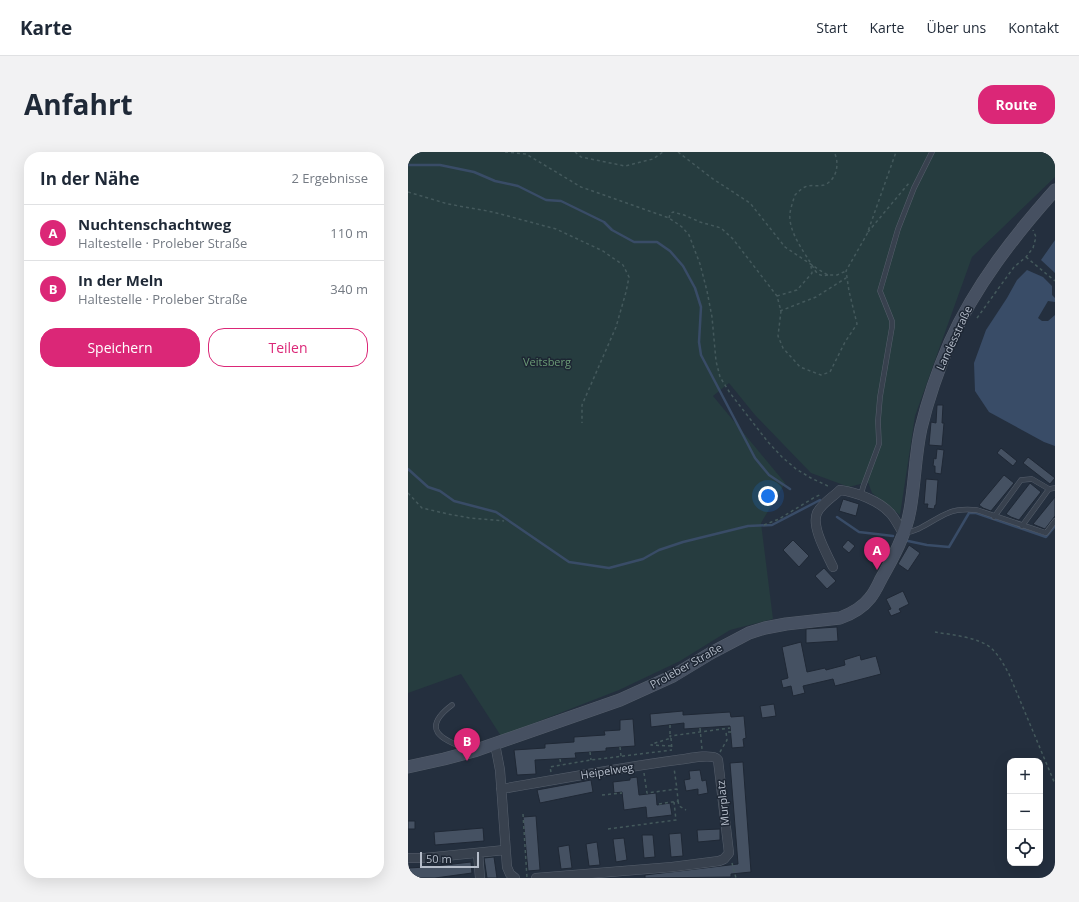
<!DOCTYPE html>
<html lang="de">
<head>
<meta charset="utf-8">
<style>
  body { margin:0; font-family:"Open Sans",sans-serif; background:#f2f2f3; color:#1f2937 }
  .controls { position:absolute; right:12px; bottom:12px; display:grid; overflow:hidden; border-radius:8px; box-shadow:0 4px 16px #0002 }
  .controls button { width:36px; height:36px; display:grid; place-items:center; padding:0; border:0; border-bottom:1px solid #e0e1e3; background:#fff; color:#1f2937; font:20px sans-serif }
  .scale { position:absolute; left:12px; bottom:10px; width:59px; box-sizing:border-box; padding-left:4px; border:2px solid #b4bcc9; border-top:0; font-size:11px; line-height:14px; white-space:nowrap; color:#b4bcc9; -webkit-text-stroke:3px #1d2633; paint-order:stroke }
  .you { position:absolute; left:360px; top:344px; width:14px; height:14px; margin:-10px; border:3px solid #fff; border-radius:50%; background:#1a73e8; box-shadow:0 0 0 6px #1a73e833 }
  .badge { display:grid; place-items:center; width:26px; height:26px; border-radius:50%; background:#db2777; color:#fff; font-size:13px; font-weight:700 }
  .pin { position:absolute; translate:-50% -33px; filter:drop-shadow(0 1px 2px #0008) }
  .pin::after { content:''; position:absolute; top:21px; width:14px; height:12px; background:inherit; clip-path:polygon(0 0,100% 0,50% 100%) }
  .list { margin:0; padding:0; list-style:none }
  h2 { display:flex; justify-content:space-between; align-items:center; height:52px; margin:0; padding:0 16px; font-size:17px }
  h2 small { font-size:13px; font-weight:400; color:#747a83 }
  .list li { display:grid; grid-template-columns:26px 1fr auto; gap:12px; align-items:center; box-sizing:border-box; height:56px; padding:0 16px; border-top:1px solid #e0e1e3 }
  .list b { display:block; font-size:15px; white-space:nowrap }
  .list p { margin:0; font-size:13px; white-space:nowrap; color:#747a83 }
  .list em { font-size:13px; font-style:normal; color:#747a83 }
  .actions { display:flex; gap:8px; padding:12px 16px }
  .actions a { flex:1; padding:9px 0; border:1px solid #db2777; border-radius:16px; text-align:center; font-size:14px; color:#db2777 }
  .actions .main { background:#db2777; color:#fff }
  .icon { flex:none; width:22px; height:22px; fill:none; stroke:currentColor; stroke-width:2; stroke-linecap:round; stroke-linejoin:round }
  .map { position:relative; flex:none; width:647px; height:726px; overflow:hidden; border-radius:16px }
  header { display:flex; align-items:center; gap:24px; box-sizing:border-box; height:56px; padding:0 20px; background:#fff; border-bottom:1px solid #e0e1e3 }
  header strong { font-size:19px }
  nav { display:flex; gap:22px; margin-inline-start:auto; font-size:14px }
  .intro { display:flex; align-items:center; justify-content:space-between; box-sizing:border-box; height:96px; padding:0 24px }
  h1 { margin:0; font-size:28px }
  .button { padding:10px 18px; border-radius:16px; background:#db2777; color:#fff; font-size:14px; font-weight:700 }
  main { display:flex; gap:24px; padding:0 24px }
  aside { flex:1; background:#fff; border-radius:16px; box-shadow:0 4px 16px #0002 }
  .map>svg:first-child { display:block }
</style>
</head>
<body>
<header>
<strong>Karte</strong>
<nav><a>Start</a><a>Karte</a><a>Über uns</a><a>Kontakt</a></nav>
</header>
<div class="intro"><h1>Anfahrt</h1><a class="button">Route</a></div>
<main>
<aside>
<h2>In der Nähe<small>2 Ergebnisse</small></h2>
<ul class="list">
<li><span class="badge">A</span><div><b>Nuchtenschachtweg</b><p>Haltestelle · Proleber Straße</p></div><em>110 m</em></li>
<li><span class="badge">B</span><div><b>In der Meln</b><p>Haltestelle · Proleber Straße</p></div><em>340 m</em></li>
</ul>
<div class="actions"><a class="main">Speichern</a><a>Teilen</a></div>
</aside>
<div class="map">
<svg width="647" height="726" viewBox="0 0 647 726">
  <rect width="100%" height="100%" fill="#242f3e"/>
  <path fill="#263c3f" d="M 0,0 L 647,0 L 647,25 L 564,105 L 507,264 L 492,363 L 464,341 L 460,330 L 441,335 L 403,321 L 347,263 L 321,231 L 305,244 L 377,331 L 353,371 L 365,467 L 322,478 L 272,509 L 211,538 L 93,584 L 53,522 L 0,541 Z"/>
  <path fill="#394c67" d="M 647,88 L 647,121 L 633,108 Z
    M 619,118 L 635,125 L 644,134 L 644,143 L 647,146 L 647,150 L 640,149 L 630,166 L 634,169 L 640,169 L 647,163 L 647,294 L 636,290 L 581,260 L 567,239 L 566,211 L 578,178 L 599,146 L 609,128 Z"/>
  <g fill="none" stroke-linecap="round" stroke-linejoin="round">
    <path stroke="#394c67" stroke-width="2.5" d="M 0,13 L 32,13 L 66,20 L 87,29 L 110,34 L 138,48 L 153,49 L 196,70 L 204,78 L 226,90 L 249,90 L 262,99 L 275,114 L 287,136 L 293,155 L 291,190 L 293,203 L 347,306 L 361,323 L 382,337
      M 0,317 L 20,335 L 32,339 L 46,349 L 88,360 L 161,410 L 201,416 L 235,407 L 251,398 L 275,390 L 340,374 L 364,373 L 412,348
      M 429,365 L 451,380 L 485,384
      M 500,389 L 519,393 L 541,395 L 561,361 L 568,361 L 638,385 L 647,374"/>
  </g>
  <path fill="#455162" stroke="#1f2835" d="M 529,253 L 535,253 L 534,271 L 536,271 L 534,294 L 521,293 L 523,270 L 528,271 Z
    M 593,296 L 609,309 L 605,314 L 589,301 Z
    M 529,297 L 536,298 L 533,322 L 527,321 L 527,314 L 525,314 L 526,306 L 528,307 Z
    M 620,305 L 647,326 L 642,332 L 615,311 Z
    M 596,323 L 606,331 L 583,359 L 575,356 L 571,353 Z
    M 518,327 L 530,328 L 528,353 L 527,353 L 526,357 L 519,356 L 520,352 L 516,352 Z
    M 622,331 L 633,340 L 611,368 L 603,365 L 598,362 Z
    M 647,345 L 647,364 L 637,377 L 627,373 L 625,372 Z
    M 435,347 L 451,352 L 448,364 L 431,359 Z
    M 470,386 L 482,393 L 471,411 L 460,404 Z
    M 385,388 L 401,404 L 391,415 L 375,398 Z
    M 440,388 L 447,394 L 441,401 L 434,395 Z
    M 501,393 L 512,401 L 500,419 L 490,412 Z
    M 416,416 L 428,429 L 419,437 L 407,424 Z
    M 495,439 L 501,452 L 491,457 L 493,460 L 483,464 L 480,458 L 483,457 L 478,447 Z
    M 429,475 L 430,489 L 398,491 L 398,477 Z
    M 393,490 L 399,520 L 417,516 L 418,518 L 437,513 L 436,508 L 452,503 L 453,508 L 468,504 L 473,522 L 427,534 L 425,527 L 395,534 L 397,541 L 385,544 L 383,534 L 375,536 L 373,528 L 380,526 L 374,495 Z
    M 366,552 L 368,564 L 354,566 L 352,554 Z
    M 275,559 L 275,563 L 322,560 L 323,565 L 336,564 L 338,586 L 335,587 L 336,595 L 324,596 L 322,574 L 276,577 L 276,571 L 243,575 L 242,562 Z
    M 225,567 L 227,594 L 198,596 L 198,599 L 167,601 L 168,606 L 127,608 L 128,622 L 109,623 L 106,598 L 137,596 L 137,592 L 166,590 L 166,585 L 197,583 L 196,579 L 212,578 L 212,568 Z
    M 335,610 L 343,720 L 323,722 L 323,725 L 237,726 L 237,723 L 330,712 L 322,611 Z
    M 292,618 L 294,629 L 298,628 L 300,641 L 290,643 L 290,637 L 278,639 L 276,628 L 282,627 L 281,619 Z
    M 229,625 L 231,643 L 248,641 L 249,653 L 262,651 L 264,663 L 239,666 L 238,655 L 216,658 L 214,640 L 206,641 L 205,630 L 222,628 L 222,626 Z
    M 183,628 L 185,640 L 132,651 L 129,638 Z
    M 128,664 L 132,718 L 120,719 L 115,665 Z
    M 0,669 L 7,669 L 7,677 L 0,677 Z
    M 75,676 L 76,689 L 27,693 L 26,680 Z
    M 312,677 L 312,688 L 290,690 L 289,678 Z
    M 273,681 L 275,704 L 263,705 L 261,682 Z
    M 234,683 L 245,683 L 247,705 L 236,706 Z
    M 216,686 L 219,708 L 208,710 L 205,687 Z
    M 189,690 L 192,713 L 181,714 L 178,692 Z
    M 161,693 L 164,716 L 153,717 L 150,695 Z
    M 86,705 L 89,726 L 79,726 L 76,706 Z
    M 63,710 L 64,721 L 27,726 L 0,726 L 0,716 L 18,715 Z"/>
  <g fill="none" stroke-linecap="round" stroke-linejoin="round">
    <defs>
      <path id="service" d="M 453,343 L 455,335 L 471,292 L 470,269 L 472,245 L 484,175 L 484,169 L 472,139 L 490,77 L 506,36 L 524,0
        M 586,365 L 613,328 L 624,327 L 641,337 L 647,336
        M 614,374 L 641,337
        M 496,381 C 513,379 525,367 540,361 C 549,357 559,357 569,358 L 638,381 L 647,369
        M 44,553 C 12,577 33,588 60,597"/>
      <path id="minor" d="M 425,415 C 419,402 403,375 409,361 C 413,352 425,345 432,338 C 448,340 472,349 483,362 C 488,368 491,375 495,381
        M 87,592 L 92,618 L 99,715 L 102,722 L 107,726
        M 93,637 C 152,627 210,616 269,608 C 279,607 299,602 308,606 L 310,608 L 321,701 L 316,707 L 311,709 L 264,715 L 128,726
        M 70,701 L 72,726
        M 0,706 L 17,706 L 97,698"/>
      <path id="secondary" d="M 0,615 L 36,607 L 66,599 L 212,548 L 265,524 L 303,501 L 341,481 L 357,476 L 378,472 L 432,466 C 443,462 455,455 462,446 C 467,440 470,433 473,427 C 485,406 498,382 502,358 C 507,331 507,303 513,276 C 520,247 530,218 542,190 C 567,134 606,84 647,38"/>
    </defs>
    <use href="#service" stroke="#565f6c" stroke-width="5.5"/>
    <use href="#minor" stroke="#565f6c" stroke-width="10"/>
    <use href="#secondary" stroke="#565f6c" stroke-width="13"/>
    <path stroke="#44595c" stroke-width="1.5" stroke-dasharray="3 3" stroke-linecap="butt" d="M 97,0 L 118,2 L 173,35 L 261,66 L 274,75 L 281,83 L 292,112 L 299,139 L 304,165 L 308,209 L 312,225 L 322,241 L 360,290 L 374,305 L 388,317 L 403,326 L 422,335
      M 167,0 L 173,5 L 217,14 L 245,7 L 255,0
      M 270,0 L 305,27 L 342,51 L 377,95 L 413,119 L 420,123 L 429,123 L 438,119
      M 0,40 L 40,52 L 85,60 L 148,77 L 195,99 L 215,113 L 221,125 L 218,140 L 208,175 L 174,253 L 174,271
      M 261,66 L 262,62 L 265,60 L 276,63 L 292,70 L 313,76 L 325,87 L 369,144 L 373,159 L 370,184 L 375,196 L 392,215 L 413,223 L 422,220 L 437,190 L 449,172 L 441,139 L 438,119 L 459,82 L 488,0
      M 460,80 L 501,31
      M 618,105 L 647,129
      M 402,110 C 394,97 380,78 382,61 C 383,55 385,49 387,43 C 390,40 393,37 397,35 C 403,32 410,35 416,33 C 429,28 432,11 426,0
      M 404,113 C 408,121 411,125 420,123
      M 369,144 L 389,138 L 404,121 L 403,114
      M 372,159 L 408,145 L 438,126
      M 569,166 L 606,115 L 618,105 L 625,96 L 628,85 L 625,78
      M 0,341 L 14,356 L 40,362 L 62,366 L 96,369
      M 356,373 L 371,367 L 407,345 L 414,342
      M 527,480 C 544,483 570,485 583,496 C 591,503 596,513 601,522 L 647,632
      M 262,573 L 262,584
      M 292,576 L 294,597
      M 263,586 L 264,598
      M 263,594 L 243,593 L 244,592 L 263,586 L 262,584 L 322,576
      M 212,595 L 213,604
      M 182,600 L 183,608
      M 312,600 L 319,588 L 318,580 L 323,580
      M 152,607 L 153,613
      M 143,620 L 142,615 L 183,608 L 264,598
      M 236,621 L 239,641 L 269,637 L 266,616
      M 194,643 L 214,641
      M 270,649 L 271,654 L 278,658
      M 251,652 L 270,649 L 269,637
      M 115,662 L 119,726
      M 200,677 L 268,668 L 266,650
      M 324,711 L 328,726"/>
    <use href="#service" stroke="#38414e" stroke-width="4.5"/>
    <use href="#minor" stroke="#38414e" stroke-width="9"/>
    <use href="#secondary" stroke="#465061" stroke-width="12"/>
  </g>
  <g text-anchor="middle" stroke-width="3" stroke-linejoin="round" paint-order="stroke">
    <g font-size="11" fill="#b4bcc9" stroke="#1d2633">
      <text transform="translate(546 186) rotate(-65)" y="4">Landesstraße</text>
      <text transform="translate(278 514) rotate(-29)" y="4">Proleber Straße</text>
      <text transform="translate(199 619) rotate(-9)" y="4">Heipelweg</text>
      <text transform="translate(315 651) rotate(-96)" y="4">Murplatz</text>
    </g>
    <g font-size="11" fill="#6b9a76" stroke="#1d2633">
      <text x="139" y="214">Veitsberg</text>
    </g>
  </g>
</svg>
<div class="controls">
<button>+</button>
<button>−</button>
<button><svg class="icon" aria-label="locate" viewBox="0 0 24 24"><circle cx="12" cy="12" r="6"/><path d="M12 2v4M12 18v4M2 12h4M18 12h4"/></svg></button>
</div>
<div class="scale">50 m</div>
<div class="you"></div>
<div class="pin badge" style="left:469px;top:418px">A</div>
<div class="pin badge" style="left:59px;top:609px">B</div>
</div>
</main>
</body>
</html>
